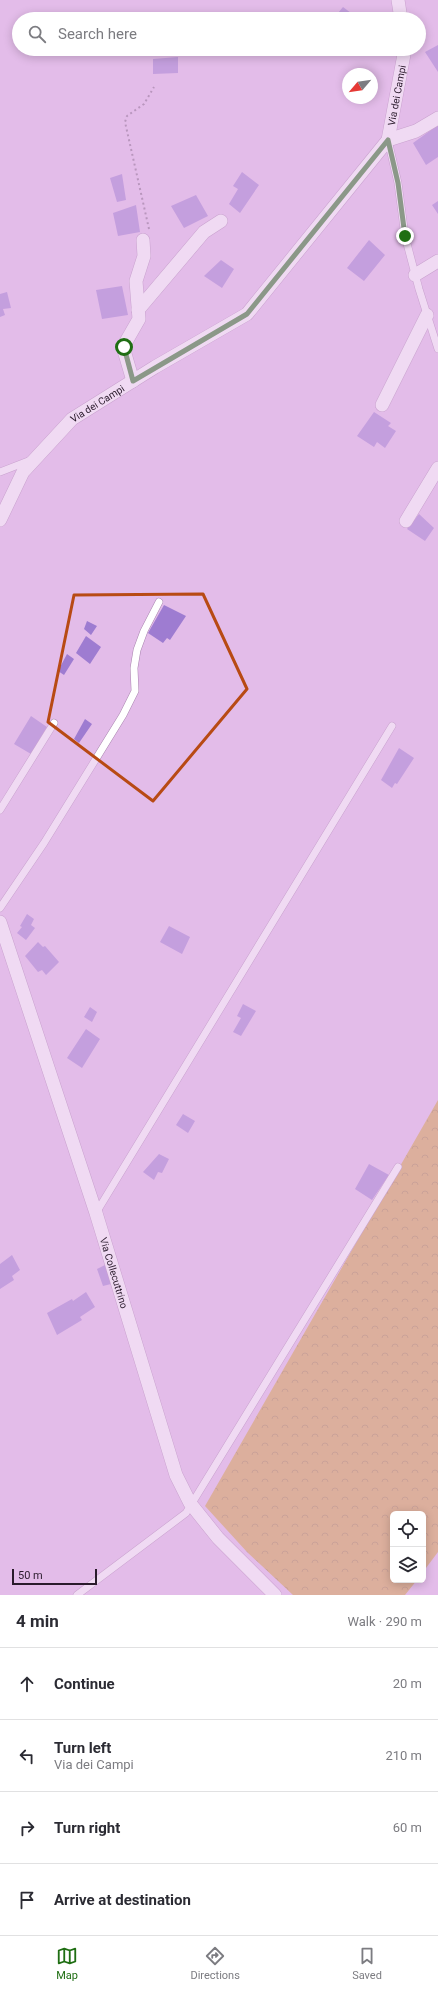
<!DOCTYPE html>
<html lang="en">
<head>
<meta charset="utf-8">
<style>
  body { margin:0; font-family:Roboto,sans-serif; background:#f2f2f3; color:#2b2b33 }
  .controls { position:absolute; right:12px; bottom:12px; display:grid; overflow:hidden; border-radius:6px; box-shadow:0 2px 10px #0003 }
  .controls button { width:36px; height:36px; display:grid; place-items:center; padding:0; border:0; border-bottom:1px solid #e1e1e2; background:#fff; color:#2b2b33; font:20px sans-serif }
  .compass { position:absolute; left:342px; top:68px; width:36px; height:36px; border-radius:50%; background:#fff; box-shadow:0 2px 10px #0003; rotate:241deg }
  .scale { position:absolute; left:12px; bottom:10px; width:85px; box-sizing:border-box; padding-left:4px; border:2px solid #2a1b2c; border-top:0; font-size:11px; line-height:14px; white-space:nowrap; color:#2a1b2c; -webkit-text-stroke:3px #e3bce9; paint-order:stroke }
  .stop { position:absolute; width:12px; height:12px; margin:-9px; border:3px solid #1f6e13; border-radius:50%; background:#fff }
  .stop.end { background:#1f6e13; border-color:#fff; box-shadow:0 1px 4px #0008 }
  .list { margin:0; padding:0; list-style:none }
  h2 { display:flex; justify-content:space-between; align-items:center; height:52px; margin:0; padding:0 16px; font-size:17px }
  h2 small { font-size:13px; font-weight:400; color:#7c7c81 }
  .list li { display:grid; grid-template-columns:26px 1fr auto; gap:12px; align-items:center; box-sizing:border-box; height:72px; padding:0 16px; border-top:1px solid #e1e1e2 }
  .list b { display:block; font-size:15px; white-space:nowrap }
  .list p { margin:0; font-size:13px; white-space:nowrap; color:#7c7c81 }
  .list em { font-size:13px; font-style:normal; color:#7c7c81 }
  .icon { flex:none; width:22px; height:22px; fill:none; stroke:currentColor; stroke-width:2; stroke-linecap:round; stroke-linejoin:round }
  .map { position:relative; flex:none; width:438px; height:1595px; overflow:hidden }
  .search { position:absolute; background:#fff; box-shadow:0 2px 10px #0003; left:12px; right:12px; top:12px; height:44px; display:flex; align-items:center; gap:10px; box-sizing:border-box; padding:0 14px; border-radius:22px; color:#7c7c81; font-size:15px }
  .sheet { height:340px; background:#fff }
  nav { display:flex; justify-content:space-around; align-items:center; box-sizing:border-box; height:56px; border-top:1px solid #e1e1e2; background:#fff; font-size:11px; color:#7c7c81 }
  nav a { display:grid; justify-items:center; gap:2px }
  nav .on { color:#1f6e13 }
  .map>svg:first-child { display:block }
</style>
</head>
<body>
<div class="map">
<svg width="438" height="1595" viewBox="0 0 438 1595">
  <defs>
    <pattern id="forest-crowns" width="20" height="18" patternUnits="userSpaceOnUse"><rect width="20" height="18" fill="#d2a141"/><path d="M2 6a3 3 0 1 1 6 0M12 15a3 3 0 1 1 6 0" fill="none" stroke="#ab8237"/></pattern>
  </defs>
  <rect width="100%" height="100%" fill="#e3bce9"/>
  <path fill="url(#forest-crowns)" d="M 438,1100 L 438,1552 L 423,1572 L 423,1514 L 393,1514 L 393,1580 L 417,1580 L 405,1595 L 293,1595 L 247,1552 L 205,1506 Z"/>
  <path fill="#9e7cd1" d="M 343,7 L 359,19 L 333,19 Z
    M 438,45 L 438,72 L 425,52 Z
    M 178,57 L 178,73 L 153,74 L 153,59 Z
    M 438,125 L 438,157 L 426,165 L 413,143 Z
    M 242,172 L 259,185 L 240,213 L 229,204 L 238,189 L 233,186 Z
    M 122,174 L 126,200 L 117,202 L 110,178 Z
    M 196,195 L 208,216 L 184,228 L 171,206 Z
    M 438,201 L 438,214 L 432,205 Z
    M 136,205 L 140,232 L 118,236 L 113,213 Z
    M 369,240 L 385,255 L 364,281 L 347,268 Z
    M 221,260 L 234,269 L 222,288 L 204,276 Z
    M 122,286 L 128,315 L 102,319 L 96,290 Z
    M 7,292 L 11,308 L 3,309 L 5,315 L 0,317 L 0,294 Z
    M 374,412 L 391,423 L 388,426 L 396,431 L 385,448 L 377,442 L 374,447 L 357,436 Z
    M 419,514 L 434,528 L 425,541 L 407,529 Z
    M 164,605 L 186,616 L 170,640 L 167,638 L 163,643 L 148,633 Z
    M 87,621 L 97,626 L 91,635 L 84,629 Z
    M 86,636 L 101,647 L 90,664 L 76,653 Z
    M 67,654 L 74,659 L 64,675 L 58,671 Z
    M 31,716 L 47,727 L 31,754 L 14,744 Z
    M 85,719 L 92,724 L 79,743 L 74,739 Z
    M 399,748 L 414,758 L 397,784 L 395,783 L 392,788 L 381,780 Z
    M 27,914 L 34,919 L 31,925 L 35,928 L 26,940 L 17,933 L 22,927 L 20,926 Z
    M 169,926 L 190,937 L 182,954 L 160,942 Z
    M 38,942 L 43,947 L 45,946 L 59,962 L 46,975 L 42,970 L 38,972 L 25,956 Z
    M 243,1004 L 256,1011 L 241,1036 L 233,1032 L 241,1018 L 237,1016 Z
    M 90,1007 L 97,1012 L 92,1022 L 84,1017 Z
    M 86,1029 L 100,1039 L 82,1068 L 67,1058 Z
    M 183,1114 L 195,1121 L 188,1133 L 176,1125 Z
    M 159,1154 L 169,1159 L 162,1173 L 158,1172 L 154,1180 L 143,1172 Z
    M 369,1164 L 389,1175 L 372,1200 L 355,1189 Z
    M 12,1255 L 20,1270 L 12,1276 L 14,1280 L 0,1289 L 0,1264 Z
    M 105,1265 L 111,1284 L 103,1286 L 97,1269 Z
    M 86,1292 L 95,1307 L 80,1317 L 82,1320 L 57,1335 L 47,1313 L 72,1299 L 73,1301 Z"/>
  <g fill="none" stroke-linecap="round" stroke-linejoin="round">
    <defs>
      <path id="lane" d="M 388,140 L 398,183 L 405,236 L 419,289 L 438,349
        M 0,472 L 31,460
        M 0,810 L 54,723
        M 0,908 L 44,843 L 123,715 L 135,691 L 134,668 L 137,650 L 144,631 L 159,602
        M 96,1213 L 392,726
        M 77,1595 L 186,1513 L 398,1167"/>
      <g id="street">
        <path d="M 398,0 L 401,19"/>
        <path d="M 388,140 L 416,131 L 438,118"/>
        <path d="M 415,275 L 438,261"/>
        <path d="M 138,310 L 204,232 L 221,221"/>
        <path d="M 133,381 L 123,347 L 139,319 L 136,281 L 144,256 L 143,240"/>
        <path d="M 382,405 L 427,315"/>
        <path id="s1" d="M 0,520 L 23,472 L 72,419 L 155,367 L 247,314 L 388,140 L 405,49"/>
        <path d="M 406,521 L 438,468"/>
        <path id="s2" d="M 0,922 L 96,1213 L 176,1475 L 190,1503 L 218,1538 L 275,1595"/>
      </g>
    </defs>
    <use href="#lane" stroke="#a984af" stroke-width="8"/>
    <use href="#street" stroke="#a984af" stroke-width="14"/>
    <path stroke="#846988" stroke-width="2" stroke-dasharray="2 3" stroke-linecap="butt" d="M 149,229 L 125,122 L 127,116 L 144,104 L 154,87"/>
    <use href="#lane" stroke="#fff" stroke-width="7"/>
    <use href="#street" stroke="#fff" stroke-width="13"/>
  </g>
  <g fill="none" stroke-linecap="round" stroke-linejoin="round">
    <path stroke="#1f6e13" stroke-width="5" d="M 124,347 L 133,381 L 247,314 L 388,140 L 398,183 L 405,236"/>
  </g>
  <path d="M0 0H438V1595H0ZM 203,594 L 247,689 L 153,801 L 48,722 L 74,595 Z" fill="#e3bce9" fill-opacity=".55" fill-rule="evenodd"/>
  <path fill="none" stroke="#b84a14" stroke-width="3" stroke-linejoin="round" d="M 203,594 L 247,689 L 153,801 L 48,722 L 74,595 Z"/>
  <g text-anchor="middle" stroke-width="3" stroke-linejoin="round" paint-order="stroke">
    <g font-size="10" fill="#2a1b2c" stroke="#e3bce9">
      <text dy="4" stroke="none"><textPath href="#s1" startOffset="599">Via dei Campi</textPath></text>
      <text dy="4" stroke="none"><textPath href="#s1" startOffset="155">Via dei Campi</textPath></text>
      <text dy="4" stroke="none"><textPath href="#s2" startOffset="369">Via Collecuttrino</textPath></text>
    </g>
  </g>
</svg>
<div class="controls">
<button><svg class="icon" aria-label="locate" viewBox="0 0 24 24"><circle cx="12" cy="12" r="6"/><path d="M12 2v4M12 18v4M2 12h4M18 12h4"/></svg></button>
<button><svg class="icon" aria-label="layers" viewBox="0 0 24 24"><path d="M12 4l9 5-9 5-9-5zM3 14l9 5 9-5"/></svg></button>
</div>
<svg class="compass" viewBox="-18 -18 36 36"><path d="M0-13l5 13h-10z" fill="#e53935"/><path d="M0 13l5-13h-10z" fill="#7c7c81"/></svg>
<div class="scale">50 m</div>
<div class="stop" style="left:124px;top:347px"></div>
<div class="stop end" style="left:405px;top:236px"></div>
<div class="search"><svg class="icon" aria-label="search" viewBox="0 0 24 24"><circle cx="10" cy="10" r="6"/><path d="M15 15l6 6"/></svg>Search here</div>
</div>
<section class="sheet">
<h2>4 min<small>Walk · 290 m</small></h2>
<ul class="list">
<li><svg class="icon" aria-label="ahead" viewBox="0 0 24 24"><path d="M12 20V5M6 11l6-6 6 6"/></svg><div><b>Continue</b></div><em>20 m</em></li>
<li><svg class="icon" aria-label="left" viewBox="0 0 24 24"><path d="M17 20v-9H6M10 6l-5 5 5 5"/></svg><div><b>Turn left</b><p>Via dei Campi</p></div><em>210 m</em></li>
<li><svg class="icon" aria-label="right" viewBox="0 0 24 24"><path d="M7 20v-9h11M14 6l5 5-5 5"/></svg><div><b>Turn right</b></div><em>60 m</em></li>
<li><svg class="icon" aria-label="arrive" viewBox="0 0 24 24"><path d="M6 21V4h12l-3 4 3 4H6"/></svg><div><b>Arrive at destination</b></div></li>
</ul>
</section>
<nav>
<a class="on"><svg class="icon" aria-label="map" viewBox="0 0 24 24"><path d="M3 6l6-2 6 2 6-2v14l-6 2-6-2-6 2zM9 4v14M15 6v14"/></svg>Map</a>
<a><svg class="icon" aria-label="directions" viewBox="0 0 24 24"><path d="M12 3l9 9-9 9-9-9zM9 14v-3h6M13 9l2 2-2 2"/></svg>Directions</a>
<a><svg class="icon" aria-label="saved" viewBox="0 0 24 24"><path d="M7 4h10v16l-5-4-5 4z"/></svg>Saved</a>
</nav>
</body>
</html>
